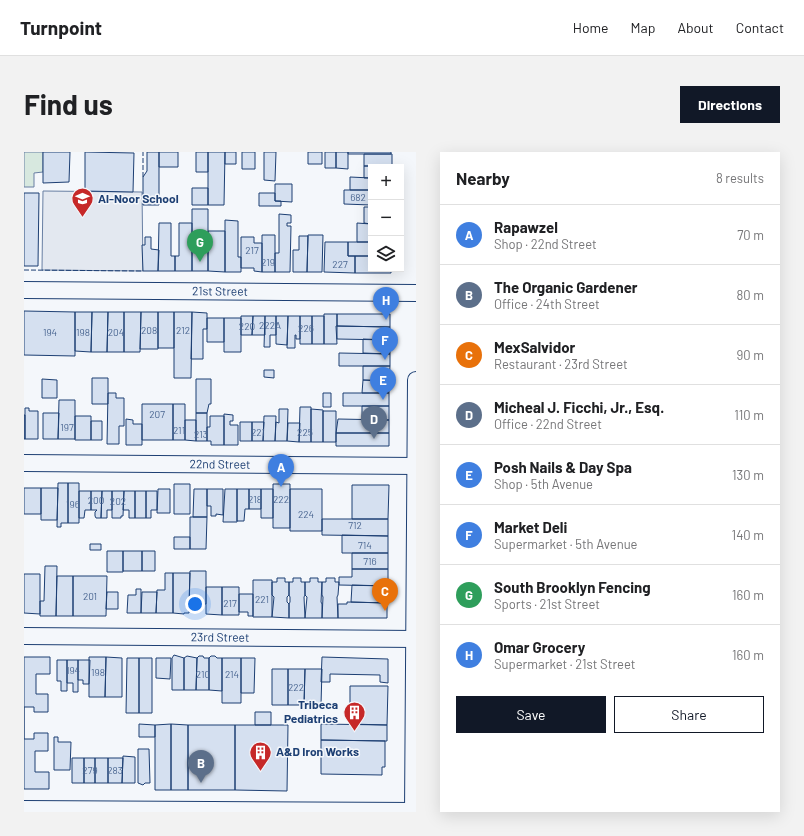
<!DOCTYPE html>
<html lang="en">
<head>
<meta charset="utf-8">
<style>
  body { margin:0; font-family:Barlow,sans-serif; background:#f2f2f2; color:#202124 }
  .controls { position:absolute; right:12px; top:12px; display:grid; overflow:hidden; border-radius:0px; box-shadow:0 4px 16px #0002 }
  .controls button { width:36px; height:36px; display:grid; place-items:center; padding:0; border:0; border-bottom:1px solid #e0e0e0; background:#fff; color:#202124; font:20px sans-serif }
  .you { position:absolute; left:171px; top:452px; width:14px; height:14px; margin:-10px; border:3px solid #fff; border-radius:50%; background:#1a73e8; box-shadow:0 0 0 6px #1a73e833 }
  .badge { display:grid; place-items:center; width:26px; height:26px; border-radius:50%; background:#111827; color:#fff; font-size:13px; font-weight:700 }
  .pin { position:absolute; translate:-50% -33px; filter:drop-shadow(0 1px 2px #0008) }
  .pin::after { content:''; position:absolute; top:21px; width:14px; height:12px; background:inherit; clip-path:polygon(0 0,100% 0,50% 100%) }
  .list { margin:0; padding:0; list-style:none }
  h2 { display:flex; justify-content:space-between; align-items:center; height:52px; margin:0; padding:0 16px; font-size:17px }
  h2 small { font-size:13px; font-weight:400; color:#757577 }
  .list li { display:grid; grid-template-columns:26px 1fr auto; gap:12px; align-items:center; box-sizing:border-box; height:60px; padding:0 16px; border-top:1px solid #e0e0e0 }
  .list b { display:block; font-size:15px; white-space:nowrap }
  .list p { margin:0; font-size:13px; white-space:nowrap; color:#757577 }
  .list em { font-size:13px; font-style:normal; color:#757577 }
  .actions { display:flex; gap:8px; padding:12px 16px }
  .actions a { flex:1; padding:9px 0; border:1px solid #111827; border-radius:0px; text-align:center; font-size:14px; color:#111827 }
  .actions .main { background:#111827; color:#fff }
  .icon { flex:none; width:22px; height:22px; fill:none; stroke:currentColor; stroke-width:2; stroke-linecap:round; stroke-linejoin:round }
  .map { position:relative; flex:none; width:392px; height:660px; overflow:hidden; border-radius:0px }
  header { display:flex; align-items:center; gap:24px; box-sizing:border-box; height:56px; padding:0 20px; background:#fff; border-bottom:1px solid #e0e0e0 }
  header strong { font-size:19px }
  nav { display:flex; gap:22px; margin-inline-start:auto; font-size:14px }
  .intro { display:flex; align-items:center; justify-content:space-between; box-sizing:border-box; height:96px; padding:0 24px }
  h1 { margin:0; font-size:28px }
  .button { padding:10px 18px; border-radius:0px; background:#111827; color:#fff; font-size:14px; font-weight:700 }
  main { display:flex; gap:24px; padding:0 24px }
  aside { flex:1; background:#fff; border-radius:0px; box-shadow:0 4px 16px #0002 }
  .map>svg:first-child { display:block }
</style>
</head>
<body>
<header>
<strong>Turnpoint</strong>
<nav><a>Home</a><a>Map</a><a>About</a><a>Contact</a></nav>
</header>
<div class="intro"><h1>Find us</h1><a class="button">Directions</a></div>
<main>
<div class="map">
<svg width="392" height="660" viewBox="0 0 392 660">
  <rect width="100%" height="100%" fill="#f4f7fb"/>
  <path fill="#d7e8df" stroke="#687fa3" d="M 0,0 L 19,0 L 19,20 L 10,21 L 10,35 L 0,35 Z"/>
  <path fill="#e3e8f0" stroke="#687fa3" d="M 19,39 L 118,40 L 119,119 L 18,118 Z"/>
  <path fill="#d5e0f0" stroke="#1d3f73" d="M 19,0 L 46,0 L 45,30 L 19,31 Z
    M 61,0 L 110,1 L 109,40 L 61,39 Z
    M 123,0 L 135,0 L 135,53 L 119,53 L 119,25 L 123,19 Z
    M 135,0 L 154,0 L 154,15 L 135,15 Z
    M 172,0 L 184,0 L 184,20 L 172,20 Z
    M 184,0 L 201,0 L 200,53 L 184,53 Z
    M 201,0 L 212,0 L 212,12 L 201,12 Z
    M 218,0 L 231,0 L 231,17 L 218,17 Z
    M 240,0 L 252,0 L 251,29 L 240,28 Z
    M 284,0 L 298,0 L 298,12 L 284,12 Z
    M 301,0 L 312,0 L 312,16 L 301,16 Z
    M 312,0 L 324,0 L 324,17 L 312,16 Z
    M 324,0 L 367,0 L 367,2 L 324,2 Z
    M 340,2 L 368,2 L 368,14 L 340,14 Z
    M 340,14 L 368,14 L 368,15 L 347,15 L 347,26 L 340,26 Z
    M 326,25 L 347,26 L 347,38 L 326,38 Z
    M 251,32 L 268,32 L 268,50 L 251,49 Z
    M 168,36 L 184,36 L 184,53 L 168,53 Z
    M 320,38 L 347,38 L 347,53 L 320,52 Z
    M 0,41 L 15,41 L 14,114 L 0,114 Z
    M 235,41 L 251,41 L 251,49 L 257,49 L 257,54 L 235,54 Z
    M 340,55 L 347,55 L 347,72 L 340,71 Z
    M 168,57 L 184,57 L 184,119 L 168,119 Z
    M 255,62 L 267,63 L 267,71 L 263,71 L 263,74 L 267,74 L 266,120 L 251,120 L 251,101 L 255,101 Z
    M 201,68 L 214,69 L 214,105 L 217,105 L 217,120 L 201,120 Z
    M 135,71 L 147,71 L 147,104 L 151,104 L 151,119 L 134,119 Z
    M 155,71 L 168,71 L 168,119 L 151,119 L 151,104 L 155,104 Z
    M 333,71 L 347,72 L 347,90 L 333,90 Z
    M 184,79 L 201,79 L 201,120 L 184,119 Z
    M 238,83 L 251,83 L 251,120 L 238,120 Z
    M 284,83 L 299,83 L 298,120 L 283,120 Z
    M 275,84 L 284,84 L 283,120 L 269,120 L 269,98 L 275,98 Z
    M 121,85 L 127,85 L 127,97 L 135,98 L 134,119 L 119,119 L 118,93 L 121,93 Z
    M 217,85 L 230,85 L 230,91 L 238,91 L 238,120 L 230,119 L 230,116 L 217,116 Z
    M 301,90 L 324,90 L 324,104 L 331,104 L 331,121 L 300,120 Z
    M 324,90 L 347,90 L 347,104 L 324,104 Z
    M 331,104 L 347,104 L 347,117 L 367,117 L 367,121 L 331,121 Z
    M 0,159 L 51,160 L 51,204 L 0,203 Z
    M 51,160 L 68,160 L 67,200 L 51,199 Z
    M 68,160 L 84,160 L 83,200 L 67,200 Z
    M 84,160 L 100,160 L 100,200 L 83,200 Z
    M 100,160 L 117,160 L 116,200 L 100,200 Z
    M 117,160 L 134,160 L 134,197 L 116,197 Z
    M 134,160 L 150,160 L 150,196 L 134,196 Z
    M 150,160 L 168,160 L 167,226 L 150,226 Z
    M 168,160 L 183,161 L 183,177 L 179,177 L 179,207 L 167,207 Z
    M 300,162 L 313,162 L 313,174 L 312,174 L 313,192 L 300,192 Z
    M 313,162 L 366,162 L 366,175 L 313,174 Z
    M 217,164 L 229,164 L 228,183 L 217,183 Z
    M 229,164 L 241,164 L 241,183 L 228,183 Z
    M 241,164 L 252,164 L 252,183 L 246,183 L 246,195 L 240,195 Z
    M 252,164 L 264,164 L 263,193 L 252,192 Z
    M 264,164 L 276,164 L 276,187 L 272,187 L 272,183 L 271,183 L 271,196 L 263,196 Z
    M 276,164 L 288,164 L 288,192 L 276,192 Z
    M 288,164 L 300,164 L 300,192 L 288,192 Z
    M 183,166 L 200,166 L 200,190 L 183,190 Z
    M 200,166 L 217,166 L 217,200 L 200,200 Z
    M 313,174 L 366,175 L 366,188 L 313,187 Z
    M 339,187 L 366,188 L 366,202 L 339,201 Z
    M 315,201 L 366,202 L 366,214 L 315,214 Z
    M 339,214 L 366,214 L 365,229 L 339,228 Z
    M 240,218 L 250,218 L 250,226 L 240,225 Z
    M 68,226 L 84,226 L 84,252 L 68,252 Z
    M 18,227 L 33,228 L 33,246 L 18,246 Z
    M 172,227 L 187,227 L 187,252 L 185,252 L 183,261 L 172,261 Z
    M 339,228 L 365,229 L 365,241 L 338,241 Z
    M 84,241 L 92,241 L 92,246 L 100,246 L 100,274 L 95,274 L 95,292 L 83,292 Z
    M 299,241 L 307,241 L 307,255 L 299,255 Z
    M 319,241 L 365,241 L 365,254 L 319,254 Z
    M 35,248 L 51,248 L 51,287 L 34,287 Z
    M 118,252 L 149,252 L 149,288 L 118,288 Z
    M 149,252 L 161,252 L 161,288 L 149,288 Z
    M 338,254 L 365,254 L 365,268 L 338,268 Z
    M 276,255 L 287,255 L 287,290 L 275,290 Z
    M 1,256 L 5,256 L 5,259 L 14,259 L 14,287 L 1,287 Z
    M 255,257 L 264,257 L 263,289 L 251,289 L 252,270 L 255,271 Z
    M 287,257 L 299,258 L 299,290 L 287,290 Z
    M 299,259 L 312,259 L 312,290 L 299,290 Z
    M 19,261 L 35,261 L 34,287 L 19,287 Z
    M 172,261 L 183,261 L 183,289 L 172,289 Z
    M 200,262 L 209,263 L 209,269 L 206,269 L 206,273 L 214,273 L 214,293 L 200,293 Z
    M 0,263 L 1,263 L 1,287 L 0,287 Z
    M 51,264 L 67,264 L 67,288 L 51,288 Z
    M 186,264 L 200,264 L 200,293 L 187,293 L 187,289 L 183,289 L 183,275 L 186,275 Z
    M 240,264 L 252,264 L 251,289 L 239,289 Z
    M 102,267 L 109,268 L 109,272 L 118,272 L 118,293 L 102,293 Z
    M 314,267 L 365,268 L 365,281 L 312,281 Z
    M 161,268 L 172,268 L 172,289 L 161,288 Z
    M 67,269 L 78,269 L 78,288 L 67,288 Z
    M 216,270 L 228,270 L 228,289 L 216,289 Z
    M 228,270 L 240,270 L 239,289 L 228,289 Z
    M 264,271 L 276,271 L 275,290 L 263,289 Z
    M 312,281 L 365,281 L 365,294 L 312,294 Z
    M 34,331 L 44,331 L 44,371 L 37,371 L 37,375 L 33,375 Z
    M 44,331 L 55,331 L 55,371 L 44,371 Z
    M 150,332 L 166,332 L 166,362 L 150,362 Z
    M 249,332 L 266,332 L 266,376 L 249,376 Z
    M 328,333 L 365,333 L 364,367 L 328,367 Z
    M 0,336 L 17,336 L 17,362 L 0,362 Z
    M 17,336 L 34,336 L 33,368 L 17,368 Z
    M 134,337 L 146,337 L 146,361 L 133,361 Z
    M 170,337 L 183,337 L 183,365 L 169,365 Z
    M 183,337 L 199,337 L 199,363 L 192,362 L 192,364 L 187,364 L 187,354 L 183,354 Z
    M 201,337 L 213,337 L 213,370 L 199,370 Z
    M 213,337 L 225,337 L 225,357 L 221,357 L 220,369 L 213,369 Z
    M 225,337 L 237,337 L 237,357 L 225,357 Z
    M 237,337 L 249,337 L 249,366 L 237,366 Z
    M 266,337 L 298,337 L 298,379 L 266,379 Z
    M 55,339 L 67,339 L 67,358 L 61,358 L 60,366 L 55,366 Z
    M 67,339 L 78,339 L 77,366 L 72,366 L 71,364 L 71,360 L 73,358 L 67,358 Z
    M 78,339 L 88,339 L 88,358 L 83,358 L 83,366 L 77,366 Z
    M 88,339 L 100,339 L 99,364 L 97,364 L 97,366 L 88,366 Z
    M 100,339 L 111,339 L 111,366 L 105,366 L 105,358 L 99,358 Z
    M 111,339 L 122,339 L 122,366 L 111,366 Z
    M 122,339 L 133,339 L 133,358 L 127,358 L 127,366 L 122,366 Z
    M 166,365 L 183,365 L 182,397 L 166,397 Z
    M 298,367 L 364,367 L 364,384 L 298,383 Z
    M 318,383 L 364,384 L 364,401 L 318,401 Z
    M 150,385 L 166,385 L 166,397 L 150,397 Z
    M 66,392 L 77,392 L 77,398 L 66,398 Z
    M 83,399 L 99,399 L 99,420 L 83,420 Z
    M 99,399 L 118,399 L 118,419 L 99,419 Z
    M 118,399 L 131,399 L 131,419 L 118,419 Z
    M 328,401 L 364,401 L 364,417 L 328,417 Z
    M 21,414 L 33,414 L 32,464 L 16,464 L 16,449 L 20,449 Z
    M 328,417 L 364,417 L 364,434 L 315,433 L 315,425 L 328,425 Z
    M 166,419 L 182,419 L 182,452 L 165,452 Z
    M 141,421 L 149,421 L 149,461 L 132,461 L 133,438 L 141,438 Z
    M 149,421 L 166,421 L 165,461 L 160,461 L 160,462 L 149,461 Z
    M 0,422 L 16,422 L 16,462 L 0,461 Z
    M 33,424 L 49,424 L 49,464 L 32,464 Z
    M 49,424 L 83,424 L 82,464 L 49,464 Z
    M 253,426 L 261,426 L 261,430 L 265,430 L 265,443 L 263,445 L 263,450 L 265,452 L 265,466 L 248,465 L 250,445 L 248,443 L 248,430 L 253,430 Z
    M 269,426 L 277,426 L 277,430 L 281,430 L 281,443 L 280,445 L 281,466 L 265,466 L 265,452 L 266,450 L 266,445 L 265,443 L 265,430 L 269,430 Z
    M 286,426 L 294,426 L 294,430 L 298,430 L 297,450 L 298,452 L 298,466 L 281,466 L 283,445 L 281,443 L 281,430 L 286,430 Z
    M 302,426 L 311,426 L 311,430 L 315,430 L 314,443 L 313,445 L 314,466 L 298,466 L 299,445 L 298,443 L 298,430 L 302,430 Z
    M 229,428 L 248,428 L 248,465 L 229,465 Z
    M 328,433 L 364,434 L 363,451 L 327,450 Z
    M 182,435 L 198,435 L 198,463 L 182,462 Z
    M 198,435 L 215,435 L 215,463 L 198,463 Z
    M 112,437 L 117,437 L 117,461 L 103,461 L 104,443 L 112,443 Z
    M 83,440 L 94,440 L 94,457 L 82,457 Z
    M 118,440 L 133,440 L 132,461 L 117,461 Z
    M 215,442 L 229,442 L 229,464 L 224,464 L 224,460 L 215,460 Z
    M 323,450 L 363,451 L 363,466 L 314,466 L 314,452 L 323,452 Z
    M 150,503 L 160,506 L 160,538 L 148,538 L 148,506 Z
    M 163,504 L 173,506 L 172,538 L 160,538 L 160,506 Z
    M 175,504 L 179,504 L 180,506 L 185,506 L 185,538 L 172,538 L 173,506 Z
    M 187,504 L 191,504 L 193,506 L 198,506 L 198,539 L 185,538 L 185,506 Z
    M 0,505 L 26,505 L 26,522 L 12,522 L 12,542 L 24,542 L 24,560 L 10,560 L 10,555 L 0,555 L 0,587 L 10,587 L 10,581 L 24,581 L 24,599 L 11,599 L 11,620 L 25,620 L 25,637 L 0,637 Z
    M 65,505 L 82,505 L 81,545 L 65,545 Z
    M 82,505 L 98,506 L 98,545 L 81,545 Z
    M 298,505 L 364,507 L 364,531 L 356,530 L 356,523 L 306,522 L 306,530 L 297,530 Z
    M 103,506 L 115,506 L 115,561 L 102,561 Z
    M 115,506 L 128,506 L 128,561 L 115,561 Z
    M 132,506 L 147,506 L 146,527 L 132,526 Z
    M 198,506 L 217,506 L 217,551 L 198,551 Z
    M 217,506 L 231,506 L 230,541 L 217,541 Z
    M 33,508 L 43,508 L 43,539 L 37,539 L 37,529 L 33,529 Z
    M 43,508 L 54,508 L 54,540 L 49,540 L 49,531 L 43,531 Z
    M 54,508 L 66,508 L 65,532 L 59,532 L 59,528 L 54,528 Z
    M 248,517 L 264,517 L 264,553 L 248,553 Z
    M 264,517 L 281,517 L 280,553 L 264,553 Z
    M 281,517 L 298,517 L 297,553 L 280,553 Z
    M 326,534 L 364,534 L 363,573 L 326,572 Z
    M 231,560 L 247,560 L 247,573 L 231,573 Z
    M 115,572 L 131,573 L 131,585 L 115,585 Z
    M 147,572 L 147,638 L 131,638 L 131,573 Z
    M 147,572 L 164,573 L 164,638 L 147,638 Z
    M 297,572 L 363,573 L 363,589 L 297,588 Z
    M 164,573 L 211,573 L 211,638 L 164,638 Z
    M 211,573 L 264,573 L 263,639 L 211,638 Z
    M 30,585 L 34,585 L 34,590 L 47,590 L 46,618 L 30,618 Z
    M 297,588 L 361,589 L 361,615 L 358,615 L 358,623 L 297,622 Z
    M 114,597 L 125,597 L 126,631 L 121,631 L 119,633 L 114,631 Z
    M 99,604 L 111,605 L 111,631 L 98,631 Z
    M 48,606 L 60,606 L 60,631 L 48,631 Z
    M 60,606 L 71,606 L 71,631 L 60,631 Z
    M 71,606 L 84,606 L 84,631 L 71,631 Z
    M 84,606 L 99,606 L 98,631 L 84,631 Z"/>
  <g fill="none" stroke-linecap="round" stroke-linejoin="round">
    <defs>
      <g id="minor">
        <path id="s1" d="M 0,138 L 392,141"/>
        <path id="s2" d="M 0,311 L 392,314"/>
        <path id="s3" d="M 0,484 L 392,487"/>
        <path d="M 0,657 L 392,659"/>
        <path d="M 389,660 L 392,228"/>
      </g>
    </defs>
    <use href="#minor" stroke="#1d3f73" stroke-width="18"/>
    <use href="#minor" stroke="#f4f7fb" stroke-width="16"/>
    <path stroke="#1d3f73" stroke-width="1" stroke-dasharray="5 2" stroke-linecap="butt" d="M 119,25 L 119,0
      M 0,118 L 119,119"/>
  </g>
  <defs>
    <symbol id="school-pin" viewBox="-11 -11 22 30"><path d="M0 17L-7.5 6A9.5 9.5 0 1 1 7.5 6Z" fill="#c62828" stroke="#f4f7fb"/><path d="M0-5L7-2L0 1L-7-2ZM-4 1L0 2.5L4 1V4Q0 6-4 4Z" fill="#fff"/></symbol>
    <symbol id="building-pin" viewBox="-11 -11 22 30"><path d="M0 17L-7.5 6A9.5 9.5 0 1 1 7.5 6Z" fill="#c62828" stroke="#f4f7fb"/><path d="M-4-6H4V6H1V3H-1V6H-4ZM-2.5-4.3h1.7v1.8h-1.7ZM.8-4.3h1.7v1.8H.8ZM-2.5-1h1.7V.8h-1.7ZM.8-1h1.7V.8H.8Z" fill="#fff"/></symbol>
  </defs>
  <g fill-rule="evenodd">
    <use href="#school-pin" x="46" y="34" width="25" height="34"/>
    <use href="#building-pin" x="318" y="548" width="25" height="34"/>
    <use href="#building-pin" x="224" y="588" width="25" height="34"/>
  </g>
  <g text-anchor="middle" stroke-width="3" stroke-linejoin="round" paint-order="stroke">
    <g font-size="10" fill="#4b6792">
      <text x="334" y="49">682</text>
      <text x="228" y="102">217</text>
      <text x="244" y="114">219</text>
      <text x="316" y="116">227</text>
      <text x="246" y="177">222A</text>
      <text x="223" y="178">220</text>
      <text x="282" y="180">226</text>
      <text x="125" y="182">208</text>
      <text x="159" y="182">212</text>
      <text x="26" y="184">194</text>
      <text x="59" y="184">198</text>
      <text x="92" y="184">204</text>
      <text x="133" y="266">207</text>
      <text x="43" y="279">197</text>
      <text x="155" y="282">211</text>
      <text x="234" y="284">221</text>
      <text x="281" y="284">225</text>
      <text x="177" y="286">213</text>
      <text x="231" y="351">218</text>
      <text x="257" y="351">222</text>
      <text x="72" y="352">200</text>
      <text x="94" y="353">202</text>
      <text x="49" y="356">196</text>
      <text x="282" y="366">224</text>
      <text x="331" y="377">712</text>
      <text x="341" y="397">714</text>
      <text x="346" y="413">716</text>
      <text x="66" y="448">201</text>
      <text x="238" y="451">221</text>
      <text x="206" y="455">217</text>
      <text x="49" y="522">194</text>
      <text x="74" y="524">198</text>
      <text x="179" y="526">210</text>
      <text x="208" y="526">214</text>
      <text x="272" y="539">222</text>
      <text x="66" y="622">279</text>
      <text x="91" y="622">283</text>
    </g>
    <g font-size="12" font-weight="bold" fill="#1d3f73" stroke="#f4f7fb" text-anchor="start">
      <text x="74" y="51">Al-Noor School</text>
      <text x="314" y="557" text-anchor="end">Tribeca<tspan x="314" dy="14">Pediatrics</tspan></text>
      <text x="252" y="604">A&amp;D Iron Works</text>
    </g>
    <g font-size="12" fill="#1d3f73" stroke="#f4f7fb">
      <text dy="4" stroke="none"><textPath href="#s1" startOffset="196">21st Street</textPath></text>
      <text dy="4" stroke="none"><textPath href="#s2" startOffset="196">22nd Street</textPath></text>
      <text dy="4" stroke="none"><textPath href="#s3" startOffset="196">23rd Street</textPath></text>
    </g>
  </g>
</svg>
<div class="controls">
<button>+</button>
<button>−</button>
<button><svg class="icon" aria-label="layers" viewBox="0 0 24 24"><path d="M12 4l9 5-9 5-9-5zM3 14l9 5 9-5"/></svg></button>
</div>
<div class="you"></div>
<div class="pin badge" style="left:257px;top:335px;background:#3f7fe0">A</div>
<div class="pin badge" style="left:177px;top:631px;background:#5c6f8a">B</div>
<div class="pin badge" style="left:361px;top:459px;background:#e8710a">C</div>
<div class="pin badge" style="left:350px;top:287px;background:#5c6f8a">D</div>
<div class="pin badge" style="left:359px;top:248px;background:#3f7fe0">E</div>
<div class="pin badge" style="left:361px;top:208px;background:#3f7fe0">F</div>
<div class="pin badge" style="left:176px;top:110px;background:#2e9e5b">G</div>
<div class="pin badge" style="left:362px;top:168px;background:#3f7fe0">H</div>
</div>
<aside>
<h2>Nearby<small>8 results</small></h2>
<ul class="list">
<li><span class="badge" style="background:#3f7fe0">A</span><div><b>Rapawzel</b><p>Shop · 22nd Street</p></div><em>70 m</em></li>
<li><span class="badge" style="background:#5c6f8a">B</span><div><b>The Organic Gardener</b><p>Office · 24th Street</p></div><em>80 m</em></li>
<li><span class="badge" style="background:#e8710a">C</span><div><b>MexSalvidor</b><p>Restaurant · 23rd Street</p></div><em>90 m</em></li>
<li><span class="badge" style="background:#5c6f8a">D</span><div><b>Micheal J. Ficchi, Jr., Esq.</b><p>Office · 22nd Street</p></div><em>110 m</em></li>
<li><span class="badge" style="background:#3f7fe0">E</span><div><b>Posh Nails &amp; Day Spa</b><p>Shop · 5th Avenue</p></div><em>130 m</em></li>
<li><span class="badge" style="background:#3f7fe0">F</span><div><b>Market Deli</b><p>Supermarket · 5th Avenue</p></div><em>140 m</em></li>
<li><span class="badge" style="background:#2e9e5b">G</span><div><b>South Brooklyn Fencing</b><p>Sports · 21st Street</p></div><em>160 m</em></li>
<li><span class="badge" style="background:#3f7fe0">H</span><div><b>Omar Grocery</b><p>Supermarket · 21st Street</p></div><em>160 m</em></li>
</ul>
<div class="actions"><a class="main">Save</a><a>Share</a></div>
</aside>
</main>
</body>
</html>
